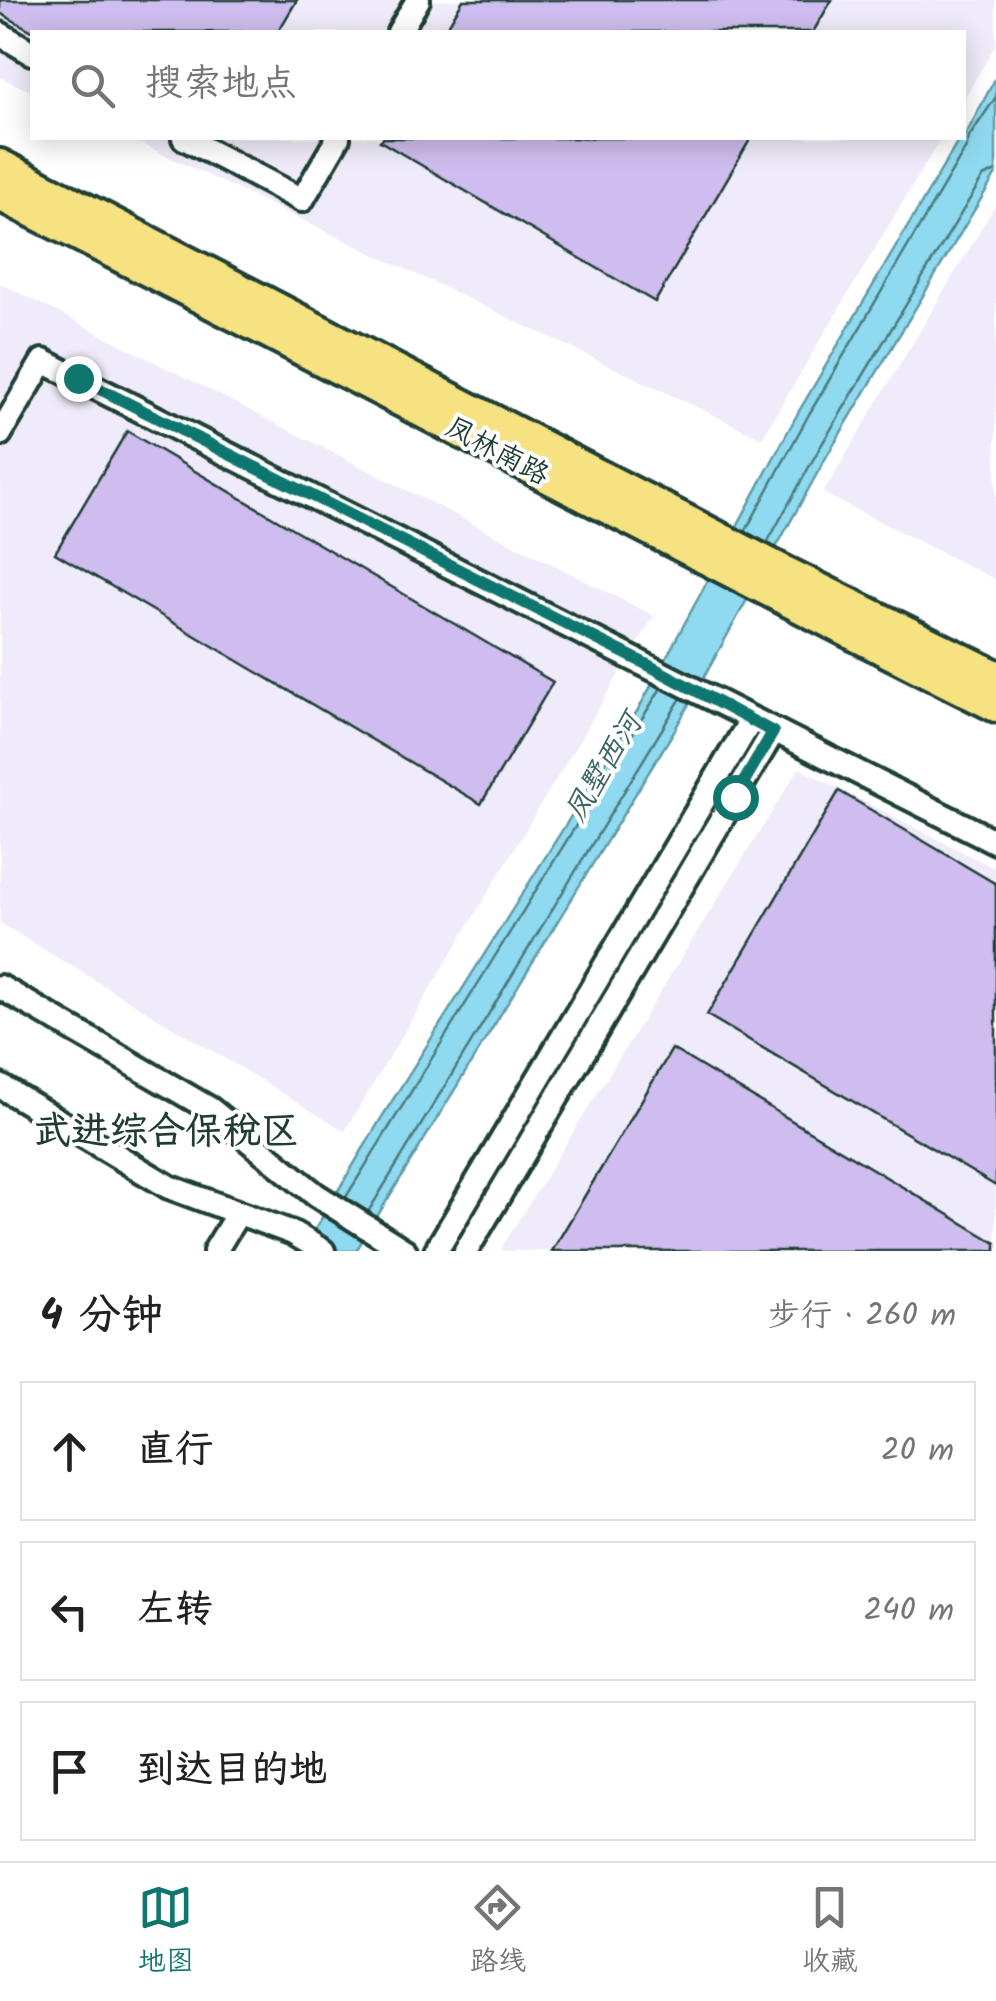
<!DOCTYPE html>
<html lang="zh">
<head>
<meta charset="utf-8">
<style>
  body { margin:0; font-family:Kalam,"LXGW WenKai TC",sans-serif; background:#f2f2f2; color:#202124 }
  .stop { position:absolute; width:30px; height:30px; margin:-22px; border:8px solid #0f766e; border-radius:50%; background:#fff }
  .stop.end { background:#0f766e; border-color:#fff; box-shadow:0 2px 10px #0008 }
  .list { margin:0; padding:0; list-style:none }
  h2 { display:flex; justify-content:space-between; align-items:center; height:130px; margin:0; padding:0 40px; font-size:42px }
  h2 small { font-size:32px; font-weight:400; color:#757577 }
  .list li { display:grid; grid-template-columns:65px 1fr auto; gap:30px; align-items:center; box-sizing:border-box; height:140px; margin:0 20px 20px; padding:0 20px; border:2px solid #e0e0e0; border-radius:0px }
  .list b { display:block; font-size:38px; white-space:nowrap }
  .list em { font-size:32px; font-style:normal; color:#757577 }
  .icon { flex:none; width:55px; height:55px; fill:none; stroke:currentColor; stroke-width:2; stroke-linecap:round; stroke-linejoin:round }
  .map { position:relative; flex:none; width:996px; height:1251px; overflow:hidden }
  .search { position:absolute; background:#fff; box-shadow:0 5px 25px #0003; left:30px; right:30px; top:30px; height:110px; display:flex; align-items:center; gap:25px; box-sizing:border-box; padding:0 35px; border-radius:0px; color:#757577; font-size:38px }
  .sheet { height:610px; background:#fff }
  nav { display:flex; justify-content:space-around; align-items:center; box-sizing:border-box; height:140px; border-top:2px solid #e0e0e0; background:#fff; font-size:28px; color:#757577 }
  nav a { display:grid; justify-items:center; gap:5px }
  nav .on { color:#0f766e }
  .map>svg:first-child { display:block }
</style>
</head>
<body>
<div class="map">
<svg width="996" height="1251" viewBox="0 0 996 1251">
  <rect width="100%" height="100%" fill="#fff"/>
  <filter id="ink" filterUnits="userSpaceOnUse"><feTurbulence type="fractalNoise" baseFrequency=".01" numOctaves="2"/><feDisplacementMap in="SourceGraphic" scale="20" xChannelSelector="R" yChannelSelector="G"/><feConvolveMatrix kernelMatrix="1 2 1 2 8 2 1 2 1" color-interpolation-filters="sRGB"/></filter>
  <g filter="url(#ink)">
    <path fill="#f0ebfa" d="M 0,0 L 996,0 L 996,44 L 964,99 L 964,32 L 32,32 L 32,92 L 0,77 Z
      M 129,138 L 941,138 L 762,438 Z
      M 996,204 L 996,580 L 823,493 Z
      M 0,283 L 654,616 L 345,1131 L 0,923 Z
      M 799,768 L 996,869 L 996,1251 L 503,1251 L 502,1247 Z"/>
    <path fill="#8fdaf0" stroke="#629ba5" stroke-width="2.5" d="M 996,77 L 996,174 L 828,454 L 674,731 L 356,1251 L 302,1251 L 382,1117 L 639,708 L 799,411 L 960,138 L 964,138 Z"/>
    <g fill="none" stroke-linecap="round" stroke-linejoin="round">
      <path stroke="#4c7c7f" stroke-width="2.5" d="M 745,532 L 808,416 L 967,146 L 969,137 L 996,97
        M 767,543 L 819,449 L 983,177 L 996,171
        M 346,1197 L 661,688
        M 368,1212 L 681,698"/>
    </g>
    <path fill="#cebdee" stroke="#1f3d34" stroke-width="2.5" d="M 0,0 L 297,0 L 278,32 L 34,32 L 0,13 Z
      M 463,0 L 832,0 L 813,32 L 444,32 Z
      M 383,138 L 751,138 L 655,302 L 380,141 Z
      M 127,431 L 553,682 L 481,804 L 55,553 Z
      M 839,791 L 996,884 L 996,1186 L 707,1015 Z
      M 672,1049 L 996,1243 L 996,1251 L 552,1251 Z"/>
    <g fill="none" stroke-linecap="round" stroke-linejoin="round">
      <defs>
        <path id="minor" d="M 399,32 L 418,0
          M 0,34 L 32,53
          M 184,138 L 302,200 L 338,138
          M 0,434 L 43,361 L 996,842
          M 0,987 L 210,1109 L 316,1195 L 405,1251
          M 0,1086 L 169,1187 L 293,1233 L 323,1251
          M 215,1251 L 238,1213
          M 436,1251 L 751,720
          M 466,1251 L 773,732"/>
        <path id="major" d="M 0,165 L 785,572 L 996,676
          M 0,195 C 333,363 662,539 996,706"/>
      </defs>
      <use href="#minor" stroke="#1f3d34" stroke-width="30"/>
      <use href="#major" stroke="#1f3d34" stroke-width="38"/>
      <use href="#minor" stroke="#fff" stroke-width="22"/>
      <use href="#major" stroke="#f6e281" stroke-width="30"/>
    </g>
  </g>
  <g fill="none" stroke-linecap="round" stroke-linejoin="round" filter="url(#ink)">
    <path stroke="#0f766e" stroke-width="12" d="M 78,378 L 650,666 L 773,732 L 735,797"/>
  </g>
  <g text-anchor="middle" stroke-width="8" stroke-linejoin="round" paint-order="stroke">
    <g font-size="28" fill="#1f3d34" stroke="#fff">
      <text transform="translate(498 450) rotate(28)" y="10">凤林南路</text>
    </g>
    <g font-size="30" font-style="italic" fill="#3b6463" stroke="#fff">
      <text transform="translate(603 767) rotate(-59)" y="10">凤墅西河</text>
    </g>
    <g font-size="38" font-weight="bold" fill="#1f3d34" stroke="#fff">
      <text x="166" y="1143">武进综合保税区</text>
    </g>
  </g>
</svg>
<div class="stop" style="left:735px;top:797px"></div>
<div class="stop end" style="left:78px;top:378px"></div>
<div class="search"><svg class="icon" aria-label="search" viewBox="0 0 24 24"><circle cx="10" cy="10" r="6"/><path d="M15 15l6 6"/></svg>搜索地点</div>
</div>
<section class="sheet">
<h2>4 分钟<small>步行 · 260 m</small></h2>
<ul class="list">
<li><svg class="icon" aria-label="ahead" viewBox="0 0 24 24"><path d="M12 20V5M6 11l6-6 6 6"/></svg><div><b>直行</b></div><em>20 m</em></li>
<li><svg class="icon" aria-label="left" viewBox="0 0 24 24"><path d="M17 20v-9H6M10 6l-5 5 5 5"/></svg><div><b>左转</b></div><em>240 m</em></li>
<li><svg class="icon" aria-label="arrive" viewBox="0 0 24 24"><path d="M6 21V4h12l-3 4 3 4H6"/></svg><div><b>到达目的地</b></div></li>
</ul>
</section>
<nav>
<a class="on"><svg class="icon" aria-label="map" viewBox="0 0 24 24"><path d="M3 6l6-2 6 2 6-2v14l-6 2-6-2-6 2zM9 4v14M15 6v14"/></svg>地图</a>
<a><svg class="icon" aria-label="directions" viewBox="0 0 24 24"><path d="M12 3l9 9-9 9-9-9zM9 14v-3h6M13 9l2 2-2 2"/></svg>路线</a>
<a><svg class="icon" aria-label="saved" viewBox="0 0 24 24"><path d="M7 4h10v16l-5-4-5 4z"/></svg>收藏</a>
</nav>
</body>
</html>
